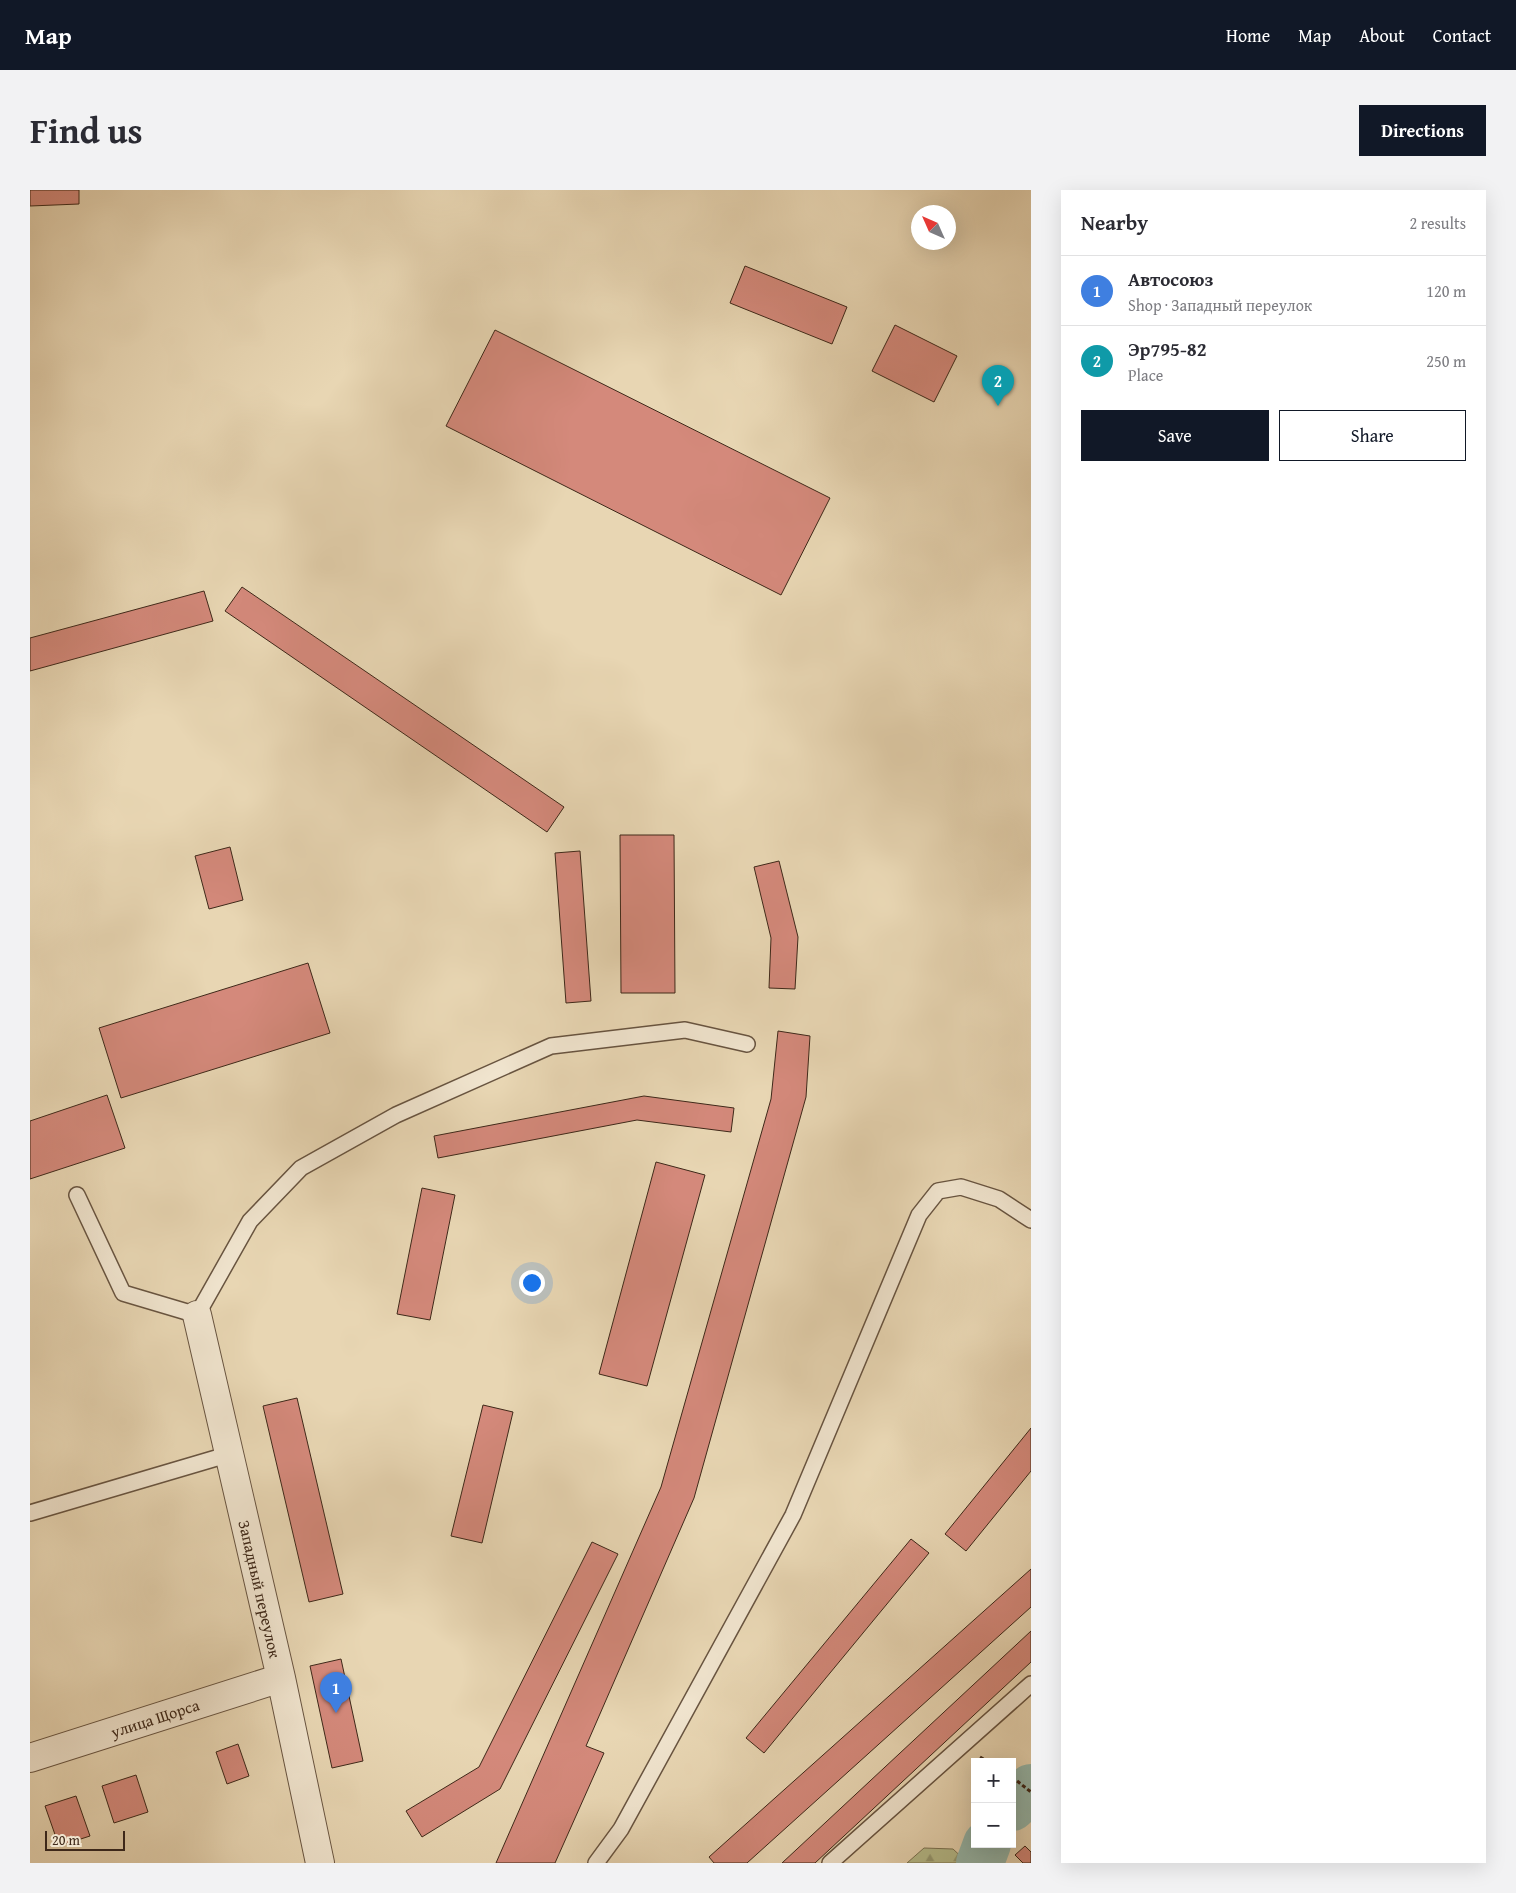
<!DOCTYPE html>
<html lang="en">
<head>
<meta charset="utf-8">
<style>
  body { margin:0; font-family:"Gentium Book Plus",serif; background:#f2f2f3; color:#2b2b33 }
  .controls { position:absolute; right:15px; bottom:15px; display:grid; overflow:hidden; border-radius:0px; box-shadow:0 5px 20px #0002 }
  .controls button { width:45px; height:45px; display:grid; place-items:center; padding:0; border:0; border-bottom:1px solid #e1e1e2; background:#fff; color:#2b2b33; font:25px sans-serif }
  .compass { position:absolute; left:881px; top:15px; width:45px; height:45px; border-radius:50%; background:#fff; box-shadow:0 5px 20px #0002; rotate:315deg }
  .scale { position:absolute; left:15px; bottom:12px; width:80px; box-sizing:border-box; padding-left:5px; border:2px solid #3e2819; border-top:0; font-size:14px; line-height:18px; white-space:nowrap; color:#3e2819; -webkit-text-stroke:4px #f0e4ce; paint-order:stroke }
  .you { position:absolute; left:501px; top:1092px; width:18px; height:18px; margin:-12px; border:4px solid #fff; border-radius:50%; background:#1a73e8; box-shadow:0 0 0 8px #1a73e833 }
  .badge { display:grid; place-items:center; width:32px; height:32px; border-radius:50%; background:#111827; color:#fff; font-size:16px; font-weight:700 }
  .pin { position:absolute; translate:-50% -41px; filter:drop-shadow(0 1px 2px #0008) }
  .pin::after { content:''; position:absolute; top:26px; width:18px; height:15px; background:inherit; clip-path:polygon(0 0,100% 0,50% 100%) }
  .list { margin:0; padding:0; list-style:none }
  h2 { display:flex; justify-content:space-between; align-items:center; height:65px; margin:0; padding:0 20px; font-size:21px }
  h2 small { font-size:16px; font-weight:400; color:#7c7c81 }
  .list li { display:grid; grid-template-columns:32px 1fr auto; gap:15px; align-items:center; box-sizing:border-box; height:70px; padding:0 20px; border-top:1px solid #e1e1e2 }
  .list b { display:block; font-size:19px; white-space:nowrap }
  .list p { margin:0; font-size:16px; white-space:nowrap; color:#7c7c81 }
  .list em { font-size:16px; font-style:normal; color:#7c7c81 }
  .actions { display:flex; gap:10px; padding:15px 20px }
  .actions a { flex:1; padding:11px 0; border:1px solid #111827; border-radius:0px; text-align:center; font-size:18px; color:#111827 }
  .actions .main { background:#111827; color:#fff }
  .map { position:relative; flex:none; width:1001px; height:1673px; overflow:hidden; border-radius:0px }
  header { display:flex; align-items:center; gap:30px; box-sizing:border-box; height:70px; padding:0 25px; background:#111827; color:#fff }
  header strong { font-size:24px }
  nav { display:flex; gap:28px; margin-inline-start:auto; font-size:18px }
  .intro { display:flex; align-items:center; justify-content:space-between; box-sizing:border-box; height:120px; padding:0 30px }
  h1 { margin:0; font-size:35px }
  .button { padding:12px 22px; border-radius:0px; background:#111827; color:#fff; font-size:18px; font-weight:700 }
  main { display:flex; gap:30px; padding:0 30px }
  aside { flex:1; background:#fff; border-radius:0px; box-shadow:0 5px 20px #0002 }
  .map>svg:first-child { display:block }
</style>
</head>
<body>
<header>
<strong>Map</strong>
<nav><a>Home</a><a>Map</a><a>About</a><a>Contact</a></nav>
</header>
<div class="intro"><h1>Find us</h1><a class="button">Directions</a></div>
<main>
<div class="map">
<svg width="1001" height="1673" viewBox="0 0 1001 1673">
  <defs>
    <pattern id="forest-firs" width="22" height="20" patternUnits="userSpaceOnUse" patternTransform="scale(1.25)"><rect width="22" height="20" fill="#b6bd8c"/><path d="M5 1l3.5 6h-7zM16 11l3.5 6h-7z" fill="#959a72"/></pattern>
  </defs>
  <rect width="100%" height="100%" fill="#e8d6b3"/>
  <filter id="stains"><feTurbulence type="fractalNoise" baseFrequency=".004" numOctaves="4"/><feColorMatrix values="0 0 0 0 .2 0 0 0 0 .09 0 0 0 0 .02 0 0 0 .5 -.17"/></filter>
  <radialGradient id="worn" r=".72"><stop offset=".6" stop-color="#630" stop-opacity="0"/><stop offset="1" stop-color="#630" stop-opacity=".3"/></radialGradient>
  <path fill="url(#forest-firs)" stroke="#7a7252" d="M 894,1658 L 923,1659 L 938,1673 L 877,1673 Z"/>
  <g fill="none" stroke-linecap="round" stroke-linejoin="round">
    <path stroke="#97b9ac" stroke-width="48" d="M 982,1617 L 1001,1598
      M 950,1673 L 957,1654"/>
  </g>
  <path fill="#d4897b" stroke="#3e2819" d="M 0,0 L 49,0 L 49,14 L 0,16 Z
    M 715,76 L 817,117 L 802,154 L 700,113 Z
    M 865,135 L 927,166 L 904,212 L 842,181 Z
    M 465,140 L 800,308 L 751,405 L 416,236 Z
    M 212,397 L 534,617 L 517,642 L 195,421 Z
    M 174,401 L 183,431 L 0,481 L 0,448 Z
    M 590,645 L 644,645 L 645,803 L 591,803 Z
    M 200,657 L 213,710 L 179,719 L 165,666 Z
    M 550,661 L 561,811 L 536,813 L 525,663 Z
    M 749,671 L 768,747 L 765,799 L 739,798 L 741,748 L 724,677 Z
    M 278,773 L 300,843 L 91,908 L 69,838 Z
    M 748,841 L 780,846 L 776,907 L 664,1308 L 556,1556 L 574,1563 L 525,1673 L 466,1673 L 631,1297 L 741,909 Z
    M 77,905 L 95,958 L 0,989 L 0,931 Z
    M 614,906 L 704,918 L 701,942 L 607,930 L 408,968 L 404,946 Z
    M 626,972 L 675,985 L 617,1196 L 569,1184 Z
    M 392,998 L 425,1005 L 400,1130 L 367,1124 Z
    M 267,1208 L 313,1404 L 279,1412 L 233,1216 Z
    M 453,1215 L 483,1222 L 452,1353 L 421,1346 Z
    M 1001,1238 L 1001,1281 L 936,1361 L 915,1344 Z
    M 881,1349 L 899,1363 L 734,1563 L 716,1548 Z
    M 562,1352 L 588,1364 L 470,1599 L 392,1647 L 376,1621 L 449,1577 Z
    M 1001,1379 L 1001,1417 L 717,1673 L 684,1673 L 679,1667 Z
    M 1001,1441 L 1001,1472 L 785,1673 L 752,1673 Z
    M 311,1469 L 333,1571 L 302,1578 L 280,1476 Z
    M 208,1554 L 219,1586 L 197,1594 L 186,1562 Z
    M 106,1585 L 118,1622 L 84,1633 L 72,1596 Z
    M 46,1606 L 60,1646 L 29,1656 L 15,1616 Z
    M 995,1656 L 1001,1662 L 1001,1673 L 993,1673 L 985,1665 Z"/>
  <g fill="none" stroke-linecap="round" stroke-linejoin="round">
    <defs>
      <path id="lane" d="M 47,1005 L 93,1103 L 167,1125 L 220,1031 L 271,978 L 366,925 L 521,856 L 655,840 L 717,854
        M 0,1323 L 200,1264
        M 566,1673 L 591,1639 L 763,1325 L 889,1025 L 908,1001 L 931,997 L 969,1009 L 1001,1030
        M 800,1673 L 1001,1494"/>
      <path id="street" d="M 167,1125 L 251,1488 L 290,1673
        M 0,1568 L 251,1488"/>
    </defs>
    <use href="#lane" stroke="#685440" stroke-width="18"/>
    <use href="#street" stroke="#685440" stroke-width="30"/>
    <path stroke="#3e2819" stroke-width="3" stroke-dasharray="4 2.5" stroke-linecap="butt" d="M 950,1567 L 958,1572
      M 982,1587 L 1001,1602"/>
    <use href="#lane" stroke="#f0e4ce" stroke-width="15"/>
    <use href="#street" stroke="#f0e4ce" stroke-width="28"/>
  </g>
  <g text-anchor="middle" stroke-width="4" stroke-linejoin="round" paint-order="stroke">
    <g font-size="16" fill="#3e2819" stroke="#f0e4ce">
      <text transform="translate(230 1399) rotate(77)" y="6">Западный переулок</text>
      <text transform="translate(125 1528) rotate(-18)" y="6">улица Щорса</text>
    </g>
  </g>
  <rect width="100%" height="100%" filter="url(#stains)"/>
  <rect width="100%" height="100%" fill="url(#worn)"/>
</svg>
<div class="controls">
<button>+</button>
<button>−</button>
</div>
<svg class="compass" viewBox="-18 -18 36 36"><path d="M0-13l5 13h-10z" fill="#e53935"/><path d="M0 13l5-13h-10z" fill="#7c7c81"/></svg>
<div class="scale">20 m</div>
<div class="you"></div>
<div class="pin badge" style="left:306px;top:1523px;background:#3f7fe0">1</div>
<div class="pin badge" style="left:968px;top:216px;background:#0f9aa8">2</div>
</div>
<aside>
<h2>Nearby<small>2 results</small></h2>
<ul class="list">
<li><span class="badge" style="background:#3f7fe0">1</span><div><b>Автосоюз</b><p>Shop · Западный переулок</p></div><em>120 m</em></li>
<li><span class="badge" style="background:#0f9aa8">2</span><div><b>Эр795-82</b><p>Place</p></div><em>250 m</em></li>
</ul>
<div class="actions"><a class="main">Save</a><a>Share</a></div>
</aside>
</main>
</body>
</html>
